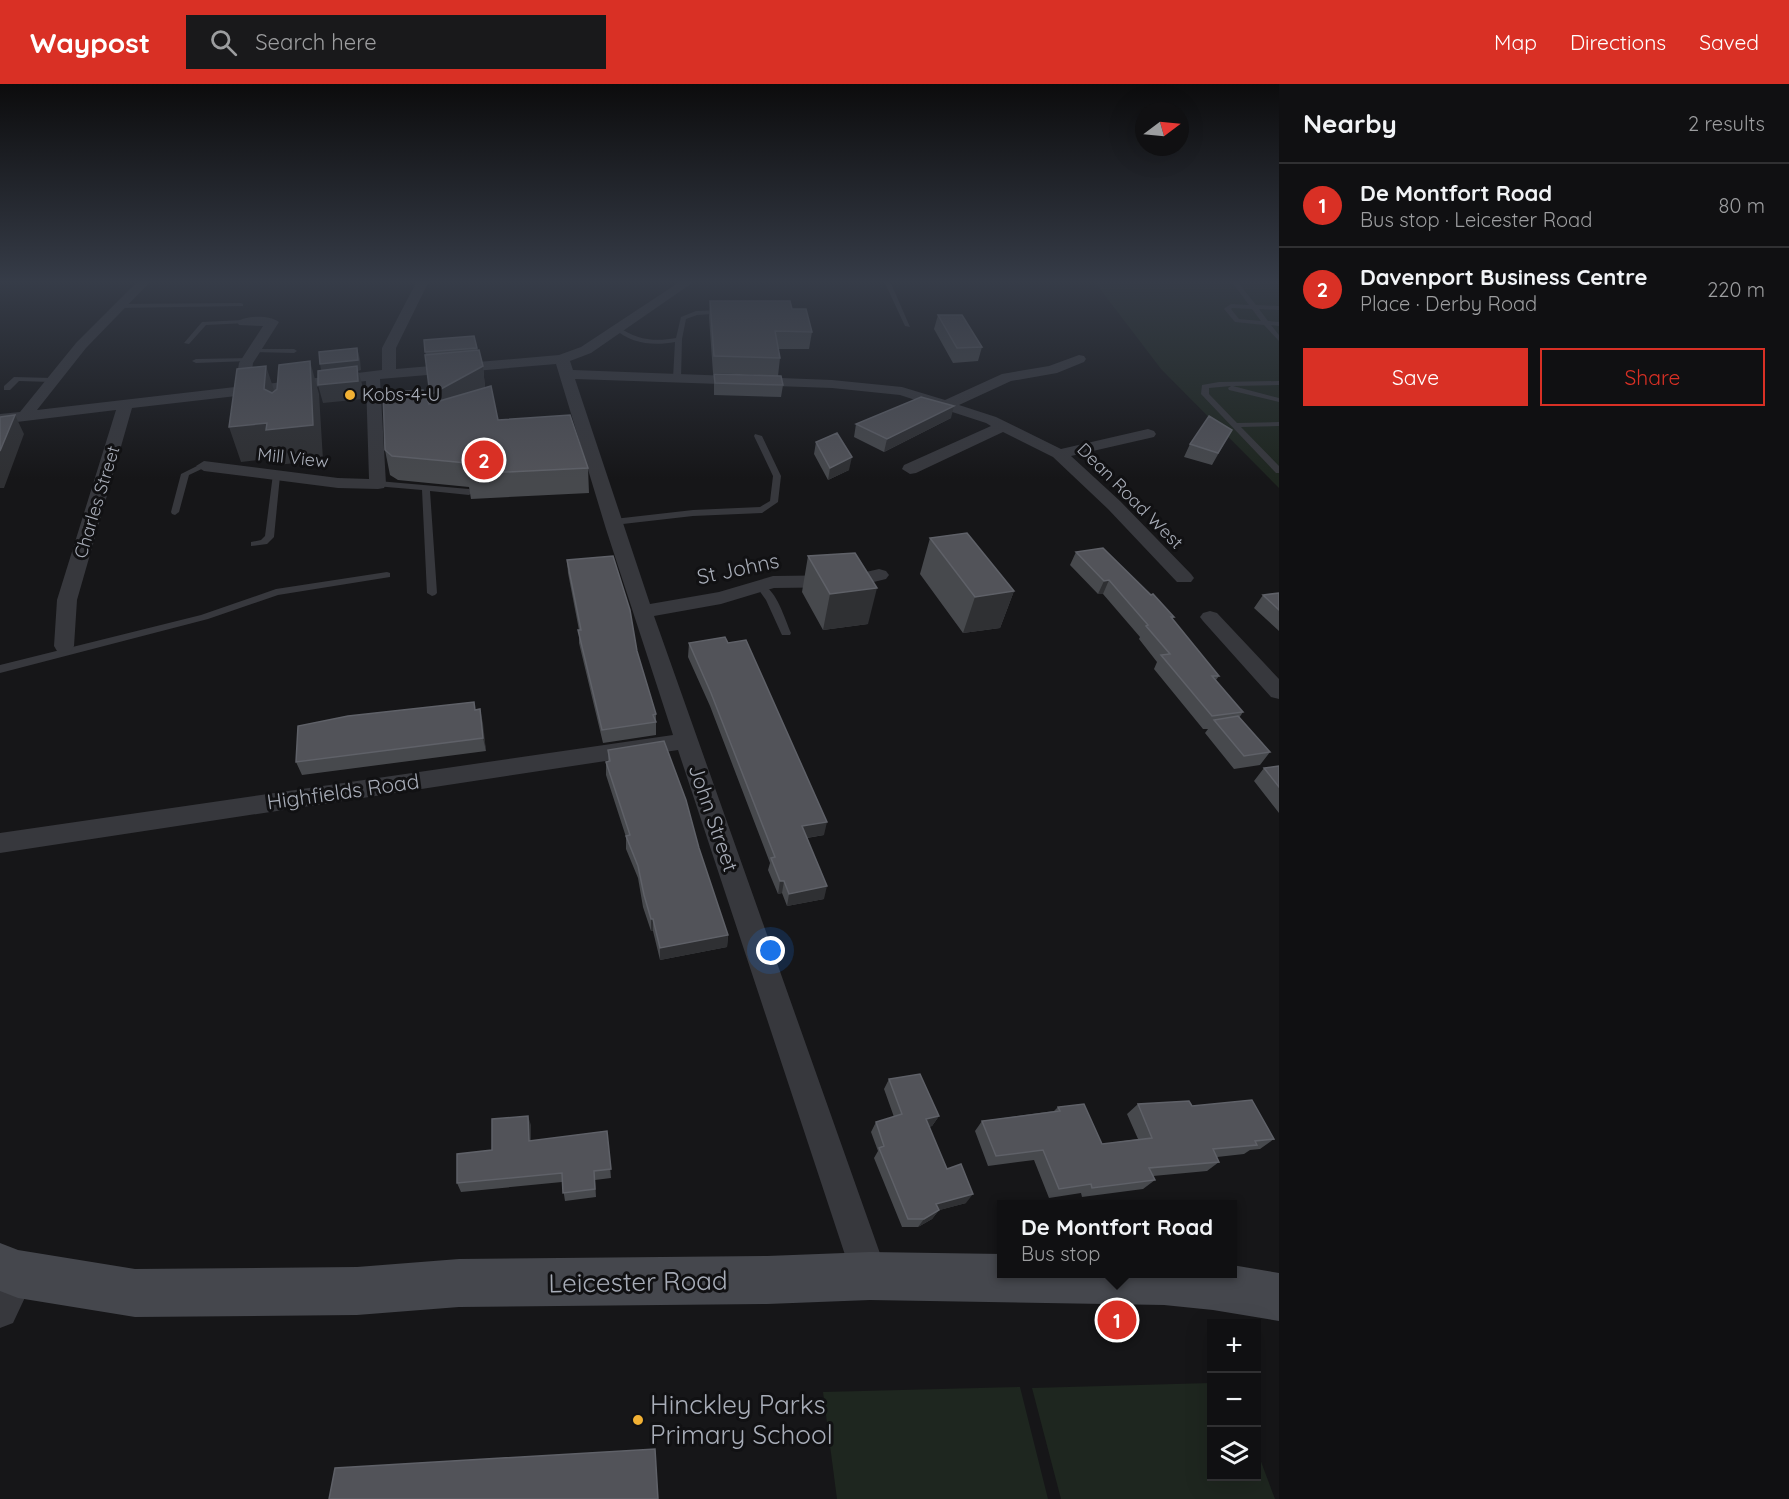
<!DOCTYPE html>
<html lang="en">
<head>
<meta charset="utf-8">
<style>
  body { margin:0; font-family:Quicksand,sans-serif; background:#19191b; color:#f1f3f6 }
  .controls { position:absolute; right:18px; bottom:18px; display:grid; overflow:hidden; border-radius:0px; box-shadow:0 6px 24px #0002 }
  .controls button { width:54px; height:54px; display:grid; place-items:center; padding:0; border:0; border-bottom:2px solid #303032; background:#101012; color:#f1f3f6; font:30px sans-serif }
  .compass { position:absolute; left:1135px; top:18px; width:54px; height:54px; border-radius:50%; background:#101012; box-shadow:0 6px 24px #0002; rotate:74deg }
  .you { position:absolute; left:771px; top:867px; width:21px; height:21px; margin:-15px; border:4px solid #fff; border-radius:50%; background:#1a73e8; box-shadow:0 0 0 9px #1a73e833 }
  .badge { display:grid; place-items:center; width:39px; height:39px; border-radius:50%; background:#d93025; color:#fff; font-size:20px; font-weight:700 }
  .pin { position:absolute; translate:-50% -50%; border:3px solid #fff; box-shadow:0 2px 6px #0006 }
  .popup { position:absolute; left:997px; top:1116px; width:240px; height:78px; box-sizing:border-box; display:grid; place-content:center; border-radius:0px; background:#101012; filter:drop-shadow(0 2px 4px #0005); font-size:20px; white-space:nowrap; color:#9c9d9f }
  .popup b { font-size:22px; color:#f1f3f6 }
  .popup::after { content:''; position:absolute; left:50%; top:100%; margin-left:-12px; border:12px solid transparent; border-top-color:#101012 }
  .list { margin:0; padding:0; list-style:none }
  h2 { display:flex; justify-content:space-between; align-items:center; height:78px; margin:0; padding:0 24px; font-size:26px }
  h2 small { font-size:20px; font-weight:400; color:#9c9d9f }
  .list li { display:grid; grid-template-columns:39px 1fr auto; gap:18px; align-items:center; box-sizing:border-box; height:84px; padding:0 24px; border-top:2px solid #303032 }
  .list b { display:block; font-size:22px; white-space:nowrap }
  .list p { margin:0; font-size:20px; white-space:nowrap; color:#9c9d9f }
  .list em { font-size:20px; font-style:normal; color:#9c9d9f }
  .actions { display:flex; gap:12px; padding:18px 24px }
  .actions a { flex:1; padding:14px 0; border:2px solid #d93025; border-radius:0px; text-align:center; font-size:21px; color:#d93025 }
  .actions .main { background:#d93025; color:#fff }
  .icon { flex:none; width:33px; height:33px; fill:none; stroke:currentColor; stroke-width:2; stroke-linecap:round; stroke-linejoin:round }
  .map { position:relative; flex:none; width:1279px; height:1415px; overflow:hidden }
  header { display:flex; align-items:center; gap:36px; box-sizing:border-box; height:84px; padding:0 30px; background:#d93025; color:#fff }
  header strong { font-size:28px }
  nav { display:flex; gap:33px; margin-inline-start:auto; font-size:21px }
  .search { width:420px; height:54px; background:#19191b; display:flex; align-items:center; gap:15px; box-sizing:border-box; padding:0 21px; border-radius:0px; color:#9c9d9f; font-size:22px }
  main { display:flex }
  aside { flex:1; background:#101012 }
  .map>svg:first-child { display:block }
</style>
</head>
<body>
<header>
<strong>Waypost</strong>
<div class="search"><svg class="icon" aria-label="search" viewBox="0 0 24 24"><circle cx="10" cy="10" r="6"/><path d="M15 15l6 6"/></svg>Search here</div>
<nav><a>Map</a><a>Directions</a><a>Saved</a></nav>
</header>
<main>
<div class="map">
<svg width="1279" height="1415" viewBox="0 0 1279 1415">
  <rect width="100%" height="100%" fill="#161618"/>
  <path fill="#1e261f" d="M 1094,197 L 1279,197 L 1279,404 L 1161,285 Z
    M 1211,1299 L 1212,1392 L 1256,1392 L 1257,1367 L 1275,1415 L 1061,1415 L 1032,1304 Z
    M 1020,1303 L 1048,1415 L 837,1415 L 823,1308 Z"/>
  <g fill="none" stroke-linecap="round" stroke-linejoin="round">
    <path fill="#37383d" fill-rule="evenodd" d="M 884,197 L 890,197 L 910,243 L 905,242 Z
      M 1231,197 L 1237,197 L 1256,221 L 1279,222 L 1279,226 L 1259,225 L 1268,237 L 1279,238 L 1279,242 L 1271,241 L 1279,251 L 1279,257 L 1264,241 L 1235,238 L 1224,225 L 1225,224 L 1231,220 L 1249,221 ZM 1232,224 L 1252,225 L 1261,237 L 1239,235 L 1231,225 Z
      M 241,219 L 243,220 L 243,222 L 118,224 L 115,222 L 118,220 Z
      M 725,226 L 728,228 L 727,229 L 697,231 L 686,235 L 682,255 L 681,294 L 677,296 L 673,294 L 675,258 C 654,262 630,260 614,244 L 619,243 C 636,256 655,258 676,254 L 681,233 L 696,227 Z
      M 244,236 L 246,237 L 246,239 L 206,241 L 189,260 L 184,259 L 202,238 Z
      M 253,265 L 294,265 L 297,267 L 294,269 L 251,268 L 251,266 Z
      M 251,274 L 253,275 L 249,277 L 196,279 L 192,277 L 196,275 Z
      M 14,293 L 52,294 L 56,296 L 52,298 L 19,297 L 10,306 L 4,306 L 4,302 Z
      M 1279,297 L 1279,301 L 1233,302 L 1279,314 L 1279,318 L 1229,306 L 1228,304 L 1231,302 L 1209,304 L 1209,310 L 1237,339 L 1279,338 L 1279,342 L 1241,343 L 1279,382 L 1279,389 L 1276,389 L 1201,310 L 1202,301 L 1219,298 Z
      M 755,350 L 762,352 L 781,392 L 778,418 L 762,429 L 693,432 L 614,441 L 610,438 L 614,435 L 693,426 L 760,423 L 770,417 L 773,392 L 754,352 Z
      M 201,380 L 208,382 L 189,391 L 179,428 L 175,431 L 172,430 L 171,428 L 181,390 Z
      M 273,390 L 280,392 L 274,453 L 267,460 L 251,462 L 251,458 L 261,456 L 265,452 Z
      M 378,397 L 469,405 L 473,408 L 469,411 L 430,407 L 437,509 L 435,511 L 432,512 L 427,509 L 422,406 L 375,402 L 374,400 Z
      M 387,488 L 390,489 L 390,493 L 278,511 L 208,535 L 0,589 L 0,581 L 201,531 L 276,505 Z
      M 761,499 C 777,507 784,533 791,549 L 790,551 L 782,551 L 781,549 L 766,516 L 756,502 Z"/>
    <path fill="#37383d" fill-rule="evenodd" d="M 138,197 L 151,197 L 86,264 L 37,326 L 235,303 L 239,279 L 263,242 L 239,241 L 237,238 C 246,231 270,231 279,238 L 253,279 L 250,302 L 382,286 L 382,264 L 417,197 L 429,197 L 396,264 L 396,285 L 559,271 L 581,263 L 681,197 L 695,197 L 591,269 L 570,277 L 573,286 L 832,296 L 902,303 L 945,316 L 1002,290 L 1049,282 L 1079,271 L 1084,272 L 1086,275 L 1084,278 L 1057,289 L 1011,297 L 959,321 L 996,333 L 1061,365 L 1148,345 L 1154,347 L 1156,350 L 1154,353 L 1071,372 L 1120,417 L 1191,490 L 1194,494 L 1191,498 L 1177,498 L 1108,425 L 1053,373 L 1003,348 L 916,389 L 910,390 L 902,385 L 904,381 L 991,342 L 986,339 L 900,311 L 832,304 L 575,295 L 650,520 L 719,508 L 773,492 L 853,491 L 879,485 L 886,487 L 889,491 L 886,495 L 853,503 L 774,504 L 721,520 L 654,532 L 888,1192 L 882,1204 L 870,1210 L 858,1204 L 852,1192 L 678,666 L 0,769 L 0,749 L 673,651 L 606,445 L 556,280 L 380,295 L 386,400 L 384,404 L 378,405 L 338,404 L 204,387 L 196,382 L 204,377 L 338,394 L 369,395 L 366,297 L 132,324 L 77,516 L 74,562 L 71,567 L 64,569 L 57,567 L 54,562 L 57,516 L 116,326 L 0,340 L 0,330 L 20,328 L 76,259 Z
      M 1210,527 L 1217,529 L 1279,595 L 1279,615 L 1271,613 L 1203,537 L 1200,533 L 1203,529 Z
      M 18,1172 L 30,1178 L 36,1190 L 13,1239 L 0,1244 L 0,1189 L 6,1178 Z"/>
    <path fill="#45474d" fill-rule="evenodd" d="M 0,1159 L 18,1166 L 135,1185 L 357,1183 L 459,1175 L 767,1172 L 870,1168 L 1002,1170 L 1002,1190 L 1232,1190 L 1232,1181 L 1279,1189 L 1279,1237 L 1213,1226 L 1164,1221 L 870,1216 L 767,1220 L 459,1223 L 357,1231 L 135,1233 L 18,1214 L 0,1207 Z"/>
  </g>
  <path fill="#47494d" d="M 710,217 L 792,225 L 812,248 L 809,265 L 778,265 L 780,274 L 778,292 L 713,289 L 709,233 Z
    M 938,231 L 982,263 L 978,277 L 953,279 L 934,245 Z
    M 424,256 L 477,264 L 483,282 L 485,304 L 498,336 L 588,384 L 589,409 L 471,415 L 469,403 L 398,396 L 390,391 L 385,366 L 429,320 L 431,319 Z
    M 714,290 L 783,301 L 781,313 L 714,311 Z
    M 951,334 L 884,368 L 854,353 L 856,340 Z
    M 816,358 L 849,386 L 828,396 L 814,370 Z
    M 1225,358 L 1212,381 L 1184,373 L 1190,360 Z
    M 930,454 L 1014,507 L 1000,544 L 963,549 L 920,490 Z
    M 1076,468 L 1174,533 L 1172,535 L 1219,592 L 1216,596 L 1243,628 L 1239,634 L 1270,668 L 1260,681 L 1234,685 L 1205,649 L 1208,645 L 1203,645 L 1154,585 L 1157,578 L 1139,555 L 1140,553 L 1103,510 L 1098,510 L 1070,481 Z
    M 808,472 L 868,540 L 823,546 L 802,508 Z
    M 567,476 L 637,567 L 656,630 L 656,651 L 603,659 L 579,559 L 579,546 L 568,489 Z
    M 1279,509 L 1279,547 L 1254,524 L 1263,511 Z
    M 689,559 L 824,751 L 807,754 L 824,815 L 787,822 L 782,809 L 778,810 L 768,786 L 770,779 L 710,622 L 688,573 Z
    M 480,625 L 486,667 L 302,691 L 296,678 Z
    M 608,666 L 699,764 L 728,851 L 727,863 L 660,876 L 653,847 L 651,847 L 643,823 L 638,794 L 626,765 L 626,753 L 606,691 L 606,678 L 608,677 Z
    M 1279,682 L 1279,729 L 1254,697 L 1264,684 Z
    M 889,995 L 939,1032 L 932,1042 L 929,1043 L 947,1085 L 966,1119 L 939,1126 L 932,1135 L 918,1143 L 902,1143 L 874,1074 L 878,1067 L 871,1048 L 876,1038 L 894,1033 L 884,1005 Z
    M 1138,1020 L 1192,1022 L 1274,1055 L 1260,1065 L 1250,1066 L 1244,1070 L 1217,1073 L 1219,1078 L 1207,1087 L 1153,1092 L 1155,1096 L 1143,1105 L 1082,1113 L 1081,1109 L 1049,1114 L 1034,1076 L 988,1082 L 975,1047 L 982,1037 L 1054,1027 L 1058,1023 L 1102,1060 L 1138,1055 L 1127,1030 Z
    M 531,1041 L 531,1057 L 607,1047 L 611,1094 L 595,1096 L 596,1113 L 565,1117 L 562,1098 L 461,1108 L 457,1099 L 492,1066 Z"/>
  <path fill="#2f3033" d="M 357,264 L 360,275 L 361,286 L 358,287 L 362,300 L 363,315 L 323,319 L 318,301 L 322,291 L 320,280 Z
    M 310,277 L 319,310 L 323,376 L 277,381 L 275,374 L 241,378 L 229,343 L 267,339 Z
    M 266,282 L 277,315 L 264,305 Z
    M 483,282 L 485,304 L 434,334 L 430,311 Z
    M 954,322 L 951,334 L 884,368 L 887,355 Z
    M 15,331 L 24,350 L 4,404 L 0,404 L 0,367 Z
    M 852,373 L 849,386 L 828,396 L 830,384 Z
    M 1109,496 L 1103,510 L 1098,510 L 1104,497 Z
    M 877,504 L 868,540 L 823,546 L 830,510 Z
    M 1014,507 L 1000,544 L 963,549 L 975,513 Z
    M 480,625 L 483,639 L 486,667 L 483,654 Z
    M 827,738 L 824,751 L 799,755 L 802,742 Z
    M 780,797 L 784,797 L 782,809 L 778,810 Z
    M 827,802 L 824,815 L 787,822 L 789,810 Z
    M 651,835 L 653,835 L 653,847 L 651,847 Z
    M 728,851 L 727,863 L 660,876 L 660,864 Z
    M 528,1032 L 531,1041 L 531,1066 L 529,1057 Z
    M 939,1032 L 932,1042 L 920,1045 L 926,1035 Z
    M 973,1110 L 966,1119 L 929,1129 L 936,1120 Z
    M 939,1126 L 932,1135 L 918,1143 L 924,1135 Z"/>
  <path fill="#525359" stroke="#5f6168" stroke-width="1.5" d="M 710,217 L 790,217 L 792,225 L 806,225 L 812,248 L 775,247 L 780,274 L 714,272 Z
    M 938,231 L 962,231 L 982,263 L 957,264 Z
    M 474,252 L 477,264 L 425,268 L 424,256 Z
    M 357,264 L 358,276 L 320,280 L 319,268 Z
    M 479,266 L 483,282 L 430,311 L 425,271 Z
    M 310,277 L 313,341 L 266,346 L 267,339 L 229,343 L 237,285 L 266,282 L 264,305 L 272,309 L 277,305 L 279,281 Z
    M 357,282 L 358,297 L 318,301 L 318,287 Z
    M 714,290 L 781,292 L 783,301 L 715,299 Z
    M 491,302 L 498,336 L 570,331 L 588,384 L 467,390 L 472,383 L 467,379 L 392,372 L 385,366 L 383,309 L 423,306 L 429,320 Z
    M 921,313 L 954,322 L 887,355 L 856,340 Z
    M 15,331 L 0,367 L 0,333 Z
    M 1209,332 L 1232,346 L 1218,369 L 1190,360 Z
    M 837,349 L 852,373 L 830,384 L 816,358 Z
    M 967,449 L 1014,507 L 975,513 L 930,454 Z
    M 1103,464 L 1151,511 L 1153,510 L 1174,533 L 1171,533 L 1219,592 L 1212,592 L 1243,628 L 1212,632 L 1161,571 L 1170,570 L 1146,542 L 1148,541 L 1109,496 L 1104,497 L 1076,468 Z
    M 855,469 L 877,504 L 830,510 L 808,472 Z
    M 613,472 L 630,526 L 637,567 L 656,630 L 653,631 L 656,638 L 602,646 L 578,546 L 581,546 L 567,476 Z
    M 1279,509 L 1279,526 L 1263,511 Z
    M 725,553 L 728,559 L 746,556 L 827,738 L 802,742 L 827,802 L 789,810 L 784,797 L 780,797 L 771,774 L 775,773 L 711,609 L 689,559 Z
    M 474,618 L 475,626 L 480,625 L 483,654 L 296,678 L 298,642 L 348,632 Z
    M 1238,632 L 1270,668 L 1244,672 L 1214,636 Z
    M 664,657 L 686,716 L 699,764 L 728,851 L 660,864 L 653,835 L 651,835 L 644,811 L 638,782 L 626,752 L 630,751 L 606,678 L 610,677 L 608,666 Z
    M 1279,682 L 1279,703 L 1264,684 Z
    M 920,990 L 939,1032 L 926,1035 L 947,1085 L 961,1080 L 973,1110 L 936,1120 L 939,1126 L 924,1135 L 908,1135 L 879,1064 L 884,1062 L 876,1038 L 902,1030 L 889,995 Z
    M 1252,1016 L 1274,1055 L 1255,1057 L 1257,1061 L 1213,1065 L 1219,1078 L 1149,1084 L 1155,1096 L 1092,1104 L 1091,1100 L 1059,1105 L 1043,1066 L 996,1072 L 982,1037 L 1060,1027 L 1058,1023 L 1084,1020 L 1102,1060 L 1152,1054 L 1138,1020 L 1189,1017 L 1192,1022 Z
    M 528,1032 L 529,1057 L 607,1047 L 611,1085 L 594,1087 L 595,1105 L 563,1109 L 562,1089 L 457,1099 L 457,1070 L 492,1066 L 492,1035 Z
    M 655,1365 L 658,1415 L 329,1415 L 335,1384 Z"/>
  <linearGradient id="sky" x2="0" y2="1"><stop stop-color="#0c0c0d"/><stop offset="0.5" stop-color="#363c48"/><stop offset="1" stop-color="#363c48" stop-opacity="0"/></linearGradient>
  <rect width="1279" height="395" fill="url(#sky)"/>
  <g fill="#f2b134" stroke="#111113" stroke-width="2">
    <circle cx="350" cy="311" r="6"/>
    <circle cx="638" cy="1336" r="6"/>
  </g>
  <g text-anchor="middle" stroke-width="6" stroke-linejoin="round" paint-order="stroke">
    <g font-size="18" fill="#a8adb8" stroke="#111113" text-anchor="start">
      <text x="362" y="317">Kobs-4-U</text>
    </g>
    <g font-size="18" fill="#a8adb8" stroke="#111113">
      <text transform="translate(293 374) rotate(6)" y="6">Mill View</text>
      <text transform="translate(1130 412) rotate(45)" y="6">Dean Road West</text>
      <text transform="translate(97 418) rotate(-73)" y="6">Charles Street</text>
    </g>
    <g font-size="21" fill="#a8adb8" stroke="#111113">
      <text transform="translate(738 485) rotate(-12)" y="7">St Johns</text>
      <text transform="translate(343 708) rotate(-8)" y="7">Highfields Road</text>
      <text transform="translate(713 734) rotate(71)" y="7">John Street</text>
    </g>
    <g font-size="26" fill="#a8adb8" stroke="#111113">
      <text transform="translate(638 1198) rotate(-1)" y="9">Leicester Road</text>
    </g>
    <g font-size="26" fill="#a8adb8" stroke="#111113" text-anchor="start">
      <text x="650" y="1330">Hinckley Parks<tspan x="650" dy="30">Primary School</tspan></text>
    </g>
  </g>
</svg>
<div class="controls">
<button>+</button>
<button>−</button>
<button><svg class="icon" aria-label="layers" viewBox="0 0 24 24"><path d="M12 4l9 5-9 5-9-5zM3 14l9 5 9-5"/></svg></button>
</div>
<svg class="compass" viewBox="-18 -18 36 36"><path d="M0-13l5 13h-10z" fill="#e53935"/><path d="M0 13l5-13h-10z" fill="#9c9d9f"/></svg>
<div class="you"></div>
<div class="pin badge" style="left:1117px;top:1236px">1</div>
<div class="popup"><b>De Montfort Road</b>Bus stop</div>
<div class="pin badge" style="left:484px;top:376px">2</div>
</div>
<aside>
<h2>Nearby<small>2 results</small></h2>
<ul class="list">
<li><span class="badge">1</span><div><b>De Montfort Road</b><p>Bus stop · Leicester Road</p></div><em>80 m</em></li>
<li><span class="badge">2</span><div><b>Davenport Business Centre</b><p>Place · Derby Road</p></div><em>220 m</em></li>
</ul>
<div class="actions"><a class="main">Save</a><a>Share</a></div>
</aside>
</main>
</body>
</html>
